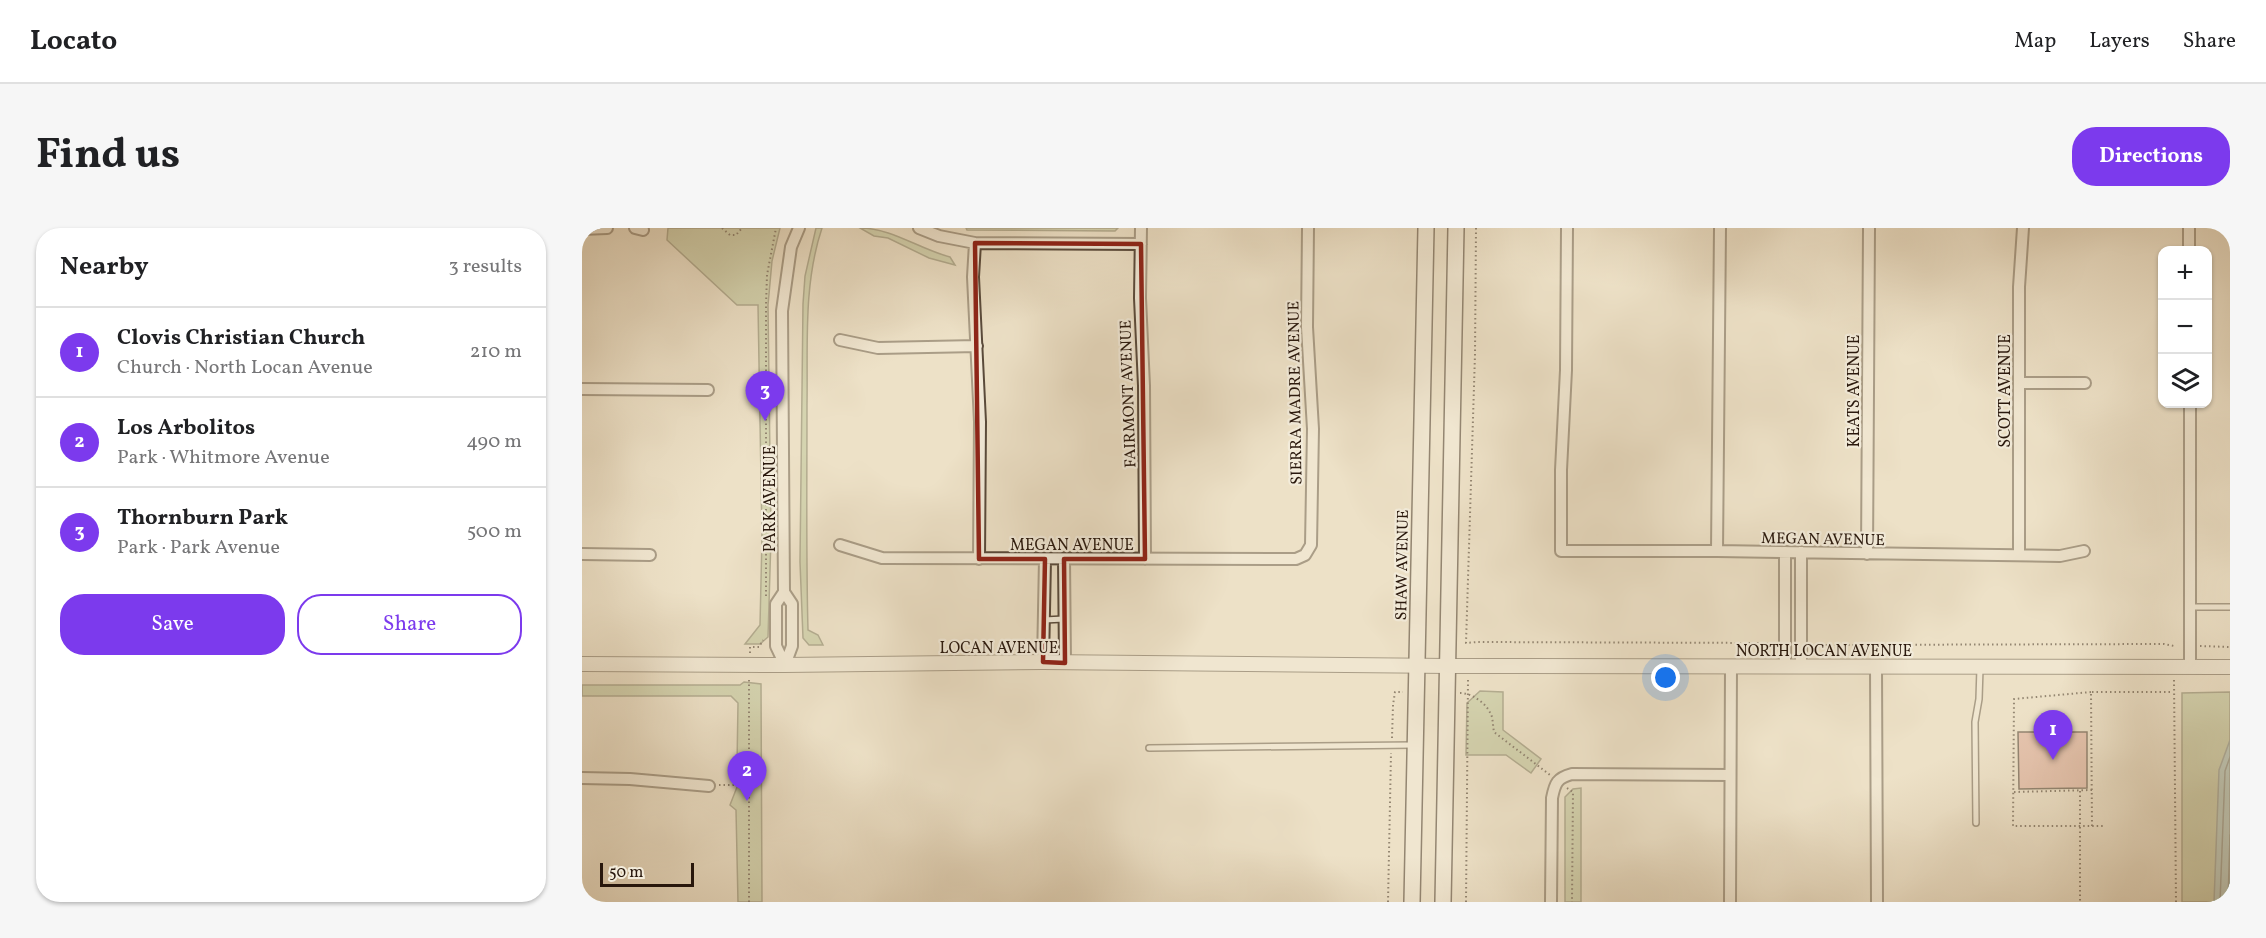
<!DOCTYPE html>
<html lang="en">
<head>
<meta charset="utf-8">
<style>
  body { margin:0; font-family:Vollkorn,serif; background:#f6f6f6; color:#202124 }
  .controls { position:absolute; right:18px; top:18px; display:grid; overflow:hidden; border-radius:12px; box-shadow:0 2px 4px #0004 }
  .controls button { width:54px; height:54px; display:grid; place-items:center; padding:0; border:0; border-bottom:2px solid #e0e0e0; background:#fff; color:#202124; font:30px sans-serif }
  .scale { position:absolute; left:18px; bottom:15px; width:94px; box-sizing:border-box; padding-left:6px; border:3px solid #28170c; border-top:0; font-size:16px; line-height:21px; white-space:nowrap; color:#28170c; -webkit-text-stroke:4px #f3ecdb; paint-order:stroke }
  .you { position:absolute; left:1084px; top:450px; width:21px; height:21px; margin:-15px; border:4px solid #fff; border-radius:50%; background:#1a73e8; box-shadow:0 0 0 9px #1a73e833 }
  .badge { display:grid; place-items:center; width:39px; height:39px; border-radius:50%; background:#7c3aed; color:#fff; font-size:20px; font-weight:700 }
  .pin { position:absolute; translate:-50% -50px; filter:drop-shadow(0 2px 3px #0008) }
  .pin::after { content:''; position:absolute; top:32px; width:21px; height:18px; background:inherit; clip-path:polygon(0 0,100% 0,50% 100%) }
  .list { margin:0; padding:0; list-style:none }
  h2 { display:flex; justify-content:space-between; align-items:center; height:78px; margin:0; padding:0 24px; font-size:26px }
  h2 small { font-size:20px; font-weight:400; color:#757577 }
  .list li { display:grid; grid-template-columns:39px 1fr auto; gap:18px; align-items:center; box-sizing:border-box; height:90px; padding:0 24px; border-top:2px solid #e0e0e0 }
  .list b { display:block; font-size:22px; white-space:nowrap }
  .list p { margin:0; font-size:20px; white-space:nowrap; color:#757577 }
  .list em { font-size:20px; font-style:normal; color:#757577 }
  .actions { display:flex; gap:12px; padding:18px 24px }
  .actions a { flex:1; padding:14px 0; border:2px solid #7c3aed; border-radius:24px; text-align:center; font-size:21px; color:#7c3aed }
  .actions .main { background:#7c3aed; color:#fff }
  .icon { flex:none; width:33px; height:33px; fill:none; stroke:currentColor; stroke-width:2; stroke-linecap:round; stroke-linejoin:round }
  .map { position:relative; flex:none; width:1648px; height:674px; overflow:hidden; border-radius:24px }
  header { display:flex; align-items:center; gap:36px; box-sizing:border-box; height:84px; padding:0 30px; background:#fff; border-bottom:2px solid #e0e0e0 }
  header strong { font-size:28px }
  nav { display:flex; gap:33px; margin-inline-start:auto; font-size:21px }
  .intro { display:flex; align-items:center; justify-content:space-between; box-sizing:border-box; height:144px; padding:0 36px }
  h1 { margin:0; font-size:42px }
  .button { padding:15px 27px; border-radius:24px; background:#7c3aed; color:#fff; font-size:21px; font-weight:700 }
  main { display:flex; gap:36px; padding:0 36px }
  aside { flex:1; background:#fff; border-radius:24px; box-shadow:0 2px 4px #0004 }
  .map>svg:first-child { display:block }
</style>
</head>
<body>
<header>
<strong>Locato</strong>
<nav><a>Map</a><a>Layers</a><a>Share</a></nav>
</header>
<div class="intro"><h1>Find us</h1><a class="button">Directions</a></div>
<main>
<aside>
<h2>Nearby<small>3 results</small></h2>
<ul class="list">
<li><span class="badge">1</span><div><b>Clovis Christian Church</b><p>Church · North Locan Avenue</p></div><em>210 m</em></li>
<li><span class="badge">2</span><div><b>Los Arbolitos</b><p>Park · Whitmore Avenue</p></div><em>490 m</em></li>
<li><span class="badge">3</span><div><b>Thornburn Park</b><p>Park · Park Avenue</p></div><em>500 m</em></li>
</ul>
<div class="actions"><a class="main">Save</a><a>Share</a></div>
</aside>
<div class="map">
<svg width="1648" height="674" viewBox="0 0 1648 674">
  <rect width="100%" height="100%" fill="#ede1c7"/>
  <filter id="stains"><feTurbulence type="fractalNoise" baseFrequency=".00333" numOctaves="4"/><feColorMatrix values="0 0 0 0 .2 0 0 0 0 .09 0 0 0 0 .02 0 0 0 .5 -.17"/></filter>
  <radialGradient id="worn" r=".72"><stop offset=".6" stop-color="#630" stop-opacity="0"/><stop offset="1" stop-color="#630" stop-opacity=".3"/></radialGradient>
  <path fill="#b8c396" stroke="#706d51" stroke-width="1.5" d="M 86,0 L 198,0 L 190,33 L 186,77 L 189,309 L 186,409 L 178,416 L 163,416 L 178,397 L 180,309 L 176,77 L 155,77 L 85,12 Z
    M 234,0 L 240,0 C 221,57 226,118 225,177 C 225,252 224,327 226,402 L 236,407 L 241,417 L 227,417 L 221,410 L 218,334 L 221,76 L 223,48 Z
    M 278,0 C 310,0 337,21 368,29 L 373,37 L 347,30 L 306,10 L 292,8 Z
    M 384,0 L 536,0 L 533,3 L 385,2 Z
    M 162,454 L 179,456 L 180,674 L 156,674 L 154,582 L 148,577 L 155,559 L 150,541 L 155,537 L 156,475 L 149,468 L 0,468 L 0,457 L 158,457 Z
    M 898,463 L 921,464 L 921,502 L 959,531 L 949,545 L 924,527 L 884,527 L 885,475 Z
    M 1648,464 L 1648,674 L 1600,674 L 1600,465 Z
    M 999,560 L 999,674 L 983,674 L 983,569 L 991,561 Z"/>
  <path fill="#9abcbb" stroke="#6c7a75" stroke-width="1.5" d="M 1648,512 L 1648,674 L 1632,674 L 1637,542 Z"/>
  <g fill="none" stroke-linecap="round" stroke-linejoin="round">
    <path stroke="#616a64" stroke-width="1.5" d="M 1638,674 L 1643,543 L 1648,529
      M 1646,674 L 1648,607"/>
  </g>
  <path fill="#dda393" stroke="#28170c" stroke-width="1.5" d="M 1436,504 L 1505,504 L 1505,560 L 1437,561 Z"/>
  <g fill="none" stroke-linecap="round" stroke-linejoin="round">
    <defs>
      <path id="service" d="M 1608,379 L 1648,379
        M 462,392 L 482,391
        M 567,520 L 831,517
        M 1394,595 L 1393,494 L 1397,471 L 1398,440"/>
      <path id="minor" d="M 53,0 L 61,2
        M 337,0 L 357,8 L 393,15 L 559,16
        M 559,0 L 558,70 L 562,158 L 563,331
        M 985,0 L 984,142 L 979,242 L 979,323 L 1135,323 L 1478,328 L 1502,323
        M 1607,0 L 1607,22
        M 0,1 L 25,0
        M 393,15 L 391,49 L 398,194 L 397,331
        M 258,112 L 296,120 L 395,118
        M 1437,155 L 1503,155
        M 0,161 L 126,162
        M 1608,176 L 1608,439
        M 258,317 L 300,330 L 714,331 L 723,327 L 729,317 L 731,201 L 725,99 L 726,0
        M 1135,323 L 1138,0
        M 1203,324 L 1203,438
        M 1219,324 L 1219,438
        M 0,326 L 68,327
        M 1285,326 L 1287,0
        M 1437,326 L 1437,59 L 1441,0
        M 482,331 L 483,435
        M 202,364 L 210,376 L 210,418 L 203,437
        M 461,434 L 463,331
        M 203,437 L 194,418 L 194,376 L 202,364 L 200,83 L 209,19 L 217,0
        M 1294,439 L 1295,674
        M 0,550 L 48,551 L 127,558
        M 969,674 L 970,570 C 973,555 975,550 990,546 L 1148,547
        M 1148,674 L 1149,438"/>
      <path id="tertiary" d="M 0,436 L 203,437 L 461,434 L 866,438 L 1648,439"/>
      <path id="secondary" d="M 830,674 L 844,0
        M 861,674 L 874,0"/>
    </defs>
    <use href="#service" stroke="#594a3b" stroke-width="8"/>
    <use href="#minor" stroke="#594a3b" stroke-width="14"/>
    <use href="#tertiary" stroke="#594a3b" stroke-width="16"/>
    <use href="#secondary" stroke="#28170c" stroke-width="18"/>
    <path stroke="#28170c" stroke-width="2" stroke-dasharray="1.5 3" stroke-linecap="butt" d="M 140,0 L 148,7 L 154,7 L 160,0
      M 894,0 L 893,126 L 884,415 L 896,414 L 1183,415 L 1192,417
      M 184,368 L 184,77 L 185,47 L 194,0
      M 1230,417 L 1582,416 L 1592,418
      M 1618,418 L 1648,419
      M 168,425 L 168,419 L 177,419 L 181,412
      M 1592,452 L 1594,674
      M 1509,464 L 1432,471 L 1431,598 L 1523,598
      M 878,465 C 890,465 906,476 910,489 C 911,494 911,499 912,504 L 968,547
      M 810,510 L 811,477 L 813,464 L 821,464
      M 137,557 L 167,557
      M 985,560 L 991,564 L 990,674
      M 1498,563 L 1498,674
      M 1432,564 L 1510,562
      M 1510,598 L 1509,464 L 1591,464
      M 167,674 L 167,449
      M 806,674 L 809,525
      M 884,674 L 886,452"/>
    <use href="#service" stroke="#f3ecdb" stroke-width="5"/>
    <use href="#minor" stroke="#f3ecdb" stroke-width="10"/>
    <use href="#tertiary" stroke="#f3ecdb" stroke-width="14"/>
    <use href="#secondary" stroke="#f3ecdb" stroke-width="15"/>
  </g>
  <path d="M0 0H1648V674H0ZM 393,15 L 559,16 L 563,331 L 482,331 L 483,435 L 461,434 L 463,331 L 397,331 Z" fill="#ede1c7" fill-opacity=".55" fill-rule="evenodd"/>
  <path fill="none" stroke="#8f2418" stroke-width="4.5" stroke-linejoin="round" d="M 393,15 L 559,16 L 563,331 L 482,331 L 483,435 L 461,434 L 463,331 L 397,331 Z"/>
  <g text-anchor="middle" stroke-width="4.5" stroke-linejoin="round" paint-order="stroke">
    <g font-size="16" fill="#28170c" stroke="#f3ecdb">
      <text transform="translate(1271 163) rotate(-90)" y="6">KEATS AVENUE</text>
      <text transform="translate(1422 163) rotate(-90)" y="6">SCOTT AVENUE</text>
      <text transform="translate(712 165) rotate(-91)" y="6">SIERRA MADRE AVENUE</text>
      <text transform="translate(545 166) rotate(-92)" y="6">FAIRMONT AVENUE</text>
      <text transform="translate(187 271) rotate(-90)" y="6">PARK AVENUE</text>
      <text transform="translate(1241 310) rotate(1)" y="6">MEGAN AVENUE</text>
      <text x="490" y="322">MEGAN AVENUE</text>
      <text transform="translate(819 337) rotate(-89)" y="6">SHAW AVENUE</text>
      <text x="417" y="425">LOCAN AVENUE</text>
      <text x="1242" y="428">NORTH LOCAN AVENUE</text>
    </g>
  </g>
  <rect width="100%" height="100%" filter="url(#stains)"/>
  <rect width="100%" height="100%" fill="url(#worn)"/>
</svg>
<div class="controls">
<button>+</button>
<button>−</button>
<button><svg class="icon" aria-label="layers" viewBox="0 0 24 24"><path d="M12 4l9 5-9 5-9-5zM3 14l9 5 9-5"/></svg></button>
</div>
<div class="scale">50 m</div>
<div class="you"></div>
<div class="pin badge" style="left:1471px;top:532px">1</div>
<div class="pin badge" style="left:165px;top:573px">2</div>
<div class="pin badge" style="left:183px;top:193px">3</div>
</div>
</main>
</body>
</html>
